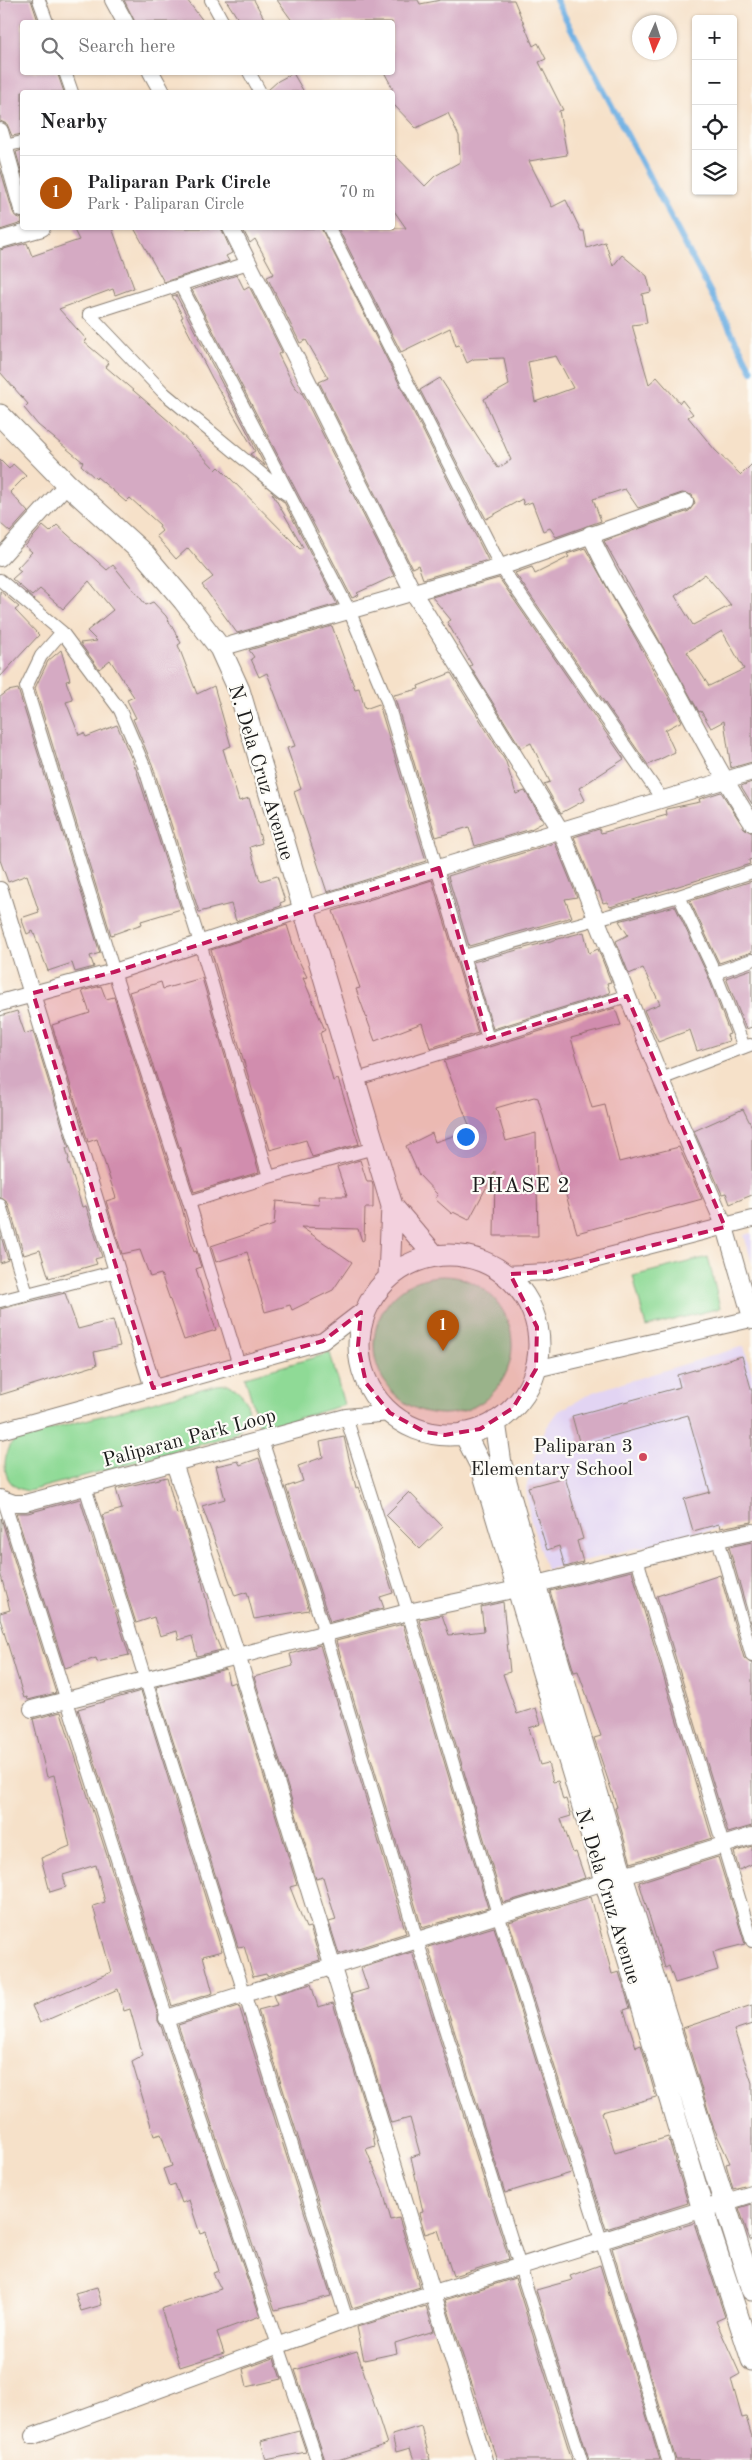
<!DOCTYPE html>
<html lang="en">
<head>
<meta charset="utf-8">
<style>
  body { margin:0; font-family:"Old Standard TT",serif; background:#f6f6f6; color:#202124 }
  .controls { position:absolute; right:15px; top:15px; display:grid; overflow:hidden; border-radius:5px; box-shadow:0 1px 4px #0004 }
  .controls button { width:45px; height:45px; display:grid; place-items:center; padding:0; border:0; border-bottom:1px solid #e0e0e0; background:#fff; color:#202124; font:25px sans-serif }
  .compass { position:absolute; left:632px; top:15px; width:45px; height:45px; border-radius:50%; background:#fff; box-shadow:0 1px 4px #0004; rotate:183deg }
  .you { position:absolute; left:465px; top:1136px; width:18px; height:18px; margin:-12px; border:4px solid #fff; border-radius:50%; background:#1a73e8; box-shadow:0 0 0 8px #1a73e833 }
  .badge { display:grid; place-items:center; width:32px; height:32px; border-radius:50%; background:#b45309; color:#fff; font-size:16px; font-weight:700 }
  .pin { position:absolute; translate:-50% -41px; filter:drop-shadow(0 1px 2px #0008) }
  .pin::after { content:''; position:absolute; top:26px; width:18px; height:15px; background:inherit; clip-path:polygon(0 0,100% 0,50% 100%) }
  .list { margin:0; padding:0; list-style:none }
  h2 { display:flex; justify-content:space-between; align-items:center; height:65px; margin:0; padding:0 20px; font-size:21px }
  h2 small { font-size:16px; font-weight:400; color:#757577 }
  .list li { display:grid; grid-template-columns:32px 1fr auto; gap:15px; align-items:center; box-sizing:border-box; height:75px; padding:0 20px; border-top:1px solid #e0e0e0 }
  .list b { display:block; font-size:19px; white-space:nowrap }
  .list p { margin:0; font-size:16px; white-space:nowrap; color:#757577 }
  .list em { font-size:16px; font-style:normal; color:#757577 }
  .icon { flex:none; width:28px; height:28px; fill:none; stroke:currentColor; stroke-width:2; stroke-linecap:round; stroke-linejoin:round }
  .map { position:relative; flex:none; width:752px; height:2460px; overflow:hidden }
  .search { position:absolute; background:#fff; box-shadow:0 1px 4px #0004; left:20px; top:20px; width:375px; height:55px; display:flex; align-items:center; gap:12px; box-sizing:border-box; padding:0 18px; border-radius:5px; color:#757577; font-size:19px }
  .panel { position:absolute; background:#fff; box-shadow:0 1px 4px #0004; left:20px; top:90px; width:375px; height:140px; border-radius:5px }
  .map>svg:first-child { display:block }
</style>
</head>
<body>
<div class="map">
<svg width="752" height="2460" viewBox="0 0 752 2460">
  <rect width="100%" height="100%" fill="#fdfcf7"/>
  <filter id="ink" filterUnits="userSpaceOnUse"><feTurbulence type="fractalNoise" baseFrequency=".02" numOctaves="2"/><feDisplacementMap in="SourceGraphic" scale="10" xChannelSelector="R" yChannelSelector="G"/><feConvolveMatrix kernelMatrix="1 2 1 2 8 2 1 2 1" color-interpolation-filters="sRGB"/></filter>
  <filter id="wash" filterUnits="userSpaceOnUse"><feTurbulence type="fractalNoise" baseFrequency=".0096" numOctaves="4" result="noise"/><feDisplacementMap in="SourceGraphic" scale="20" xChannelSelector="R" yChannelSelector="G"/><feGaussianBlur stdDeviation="1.12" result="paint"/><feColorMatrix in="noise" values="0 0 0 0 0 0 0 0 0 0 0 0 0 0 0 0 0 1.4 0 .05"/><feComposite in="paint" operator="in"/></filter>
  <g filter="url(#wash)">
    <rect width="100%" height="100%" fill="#f6e1c9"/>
    <path fill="#e2d4f3" d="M 752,1233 L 752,1264 L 744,1235 Z
      M 744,1346 L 752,1375 L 752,1520 L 546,1570 L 530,1518 L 526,1488 L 537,1448 L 546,1428 L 559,1411 L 593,1392 Z"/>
    <path fill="#8fda96" stroke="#567b59" d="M 708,1257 L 720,1308 L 646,1327 L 633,1276 Z
      M374 1345a69 69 0 1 1 138 0a69 69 0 1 1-138 0Z
      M 330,1353 L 344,1405 L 260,1429 L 245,1377 Z
      M 228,1384 C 253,1397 256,1421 230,1436 L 29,1491 C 0,1488 0,1457 15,1439 L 216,1385 Z"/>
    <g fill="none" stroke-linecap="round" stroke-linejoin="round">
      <path stroke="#6fb0e3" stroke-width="6" d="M 556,0 L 752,371"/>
    </g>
    <g id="blocks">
      <path fill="#d5aac3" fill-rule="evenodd" d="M 0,0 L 31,0 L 38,21 L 22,22 L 22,72 L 57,72 L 64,92 L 22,92 L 22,134 L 12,136 L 7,124 L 0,121 Z
        M 124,0 L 187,0 L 204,22 L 135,22 Z
        M 226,0 L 254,0 L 266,22 L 240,22 Z
        M 277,0 L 418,0 L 420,4 L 441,0 L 514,0 L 533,46 L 538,43 L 546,59 L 539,62 L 563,110 L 559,111 L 567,155 L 529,161 L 552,207 L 566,200 L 581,231 L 584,231 L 587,248 L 605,242 L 613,266 L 622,255 L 647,276 L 651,292 L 642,294 L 647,323 L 632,325 L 649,384 L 657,377 L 680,403 L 682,400 L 693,414 L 688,417 L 715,450 L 741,475 L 752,464 L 752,762 L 731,768 L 724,721 L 711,728 L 701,711 L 699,712 L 604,541 L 689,511 L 695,503 L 692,495 L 682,493 L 638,508 L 625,489 L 593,499 L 601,521 L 556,537 L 550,528 L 543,531 L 532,502 L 524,505 L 522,499 L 486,519 L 420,390 L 440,378 L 498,468 L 511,460 L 484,399 L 509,385 L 504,358 L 474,359 L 467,363 L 459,345 L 456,346 L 450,328 L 401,352 L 338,228 L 406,228 L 392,208 L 392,152 L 425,186 L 435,176 L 460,162 L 459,136 L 448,113 L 416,128 L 392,103 L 392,87 L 384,72 L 392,72 L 392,22 L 293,22 ZM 556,356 L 573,388 L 535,402 L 528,362 ZM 705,574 L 731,605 L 693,625 L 675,596 ZM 722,631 L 744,669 L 709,686 L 687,652 Z
        M 293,73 L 304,92 L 268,92 L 268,90 L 278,81 Z
        M 22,150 L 22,174 L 16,152 Z
        M 0,168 L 13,212 L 15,216 L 22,219 L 22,223 L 0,230 Z
        M 73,228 L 112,228 L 134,288 L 115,295 L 113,289 L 59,309 L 87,340 L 84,342 L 109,363 L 106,367 L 170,422 L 216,470 L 219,467 L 300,549 L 303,547 L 272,493 L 284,502 L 337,604 L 237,633 L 202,585 L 213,577 L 188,548 L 176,559 L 156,536 L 162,531 L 159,527 L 160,525 L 130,498 L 126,502 L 97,477 L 96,479 L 81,465 L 83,462 L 38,425 L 24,408 L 28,404 L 0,372 L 0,250 L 27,243 L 32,256 L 79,240 Z
        M 134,228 L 221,228 L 232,253 L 226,256 L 229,261 L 164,282 Z
        M 242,228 L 321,228 L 488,560 L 423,579 L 418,565 L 412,568 L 319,382 L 328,378 L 306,340 L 300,343 L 267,277 L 274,274 L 255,239 L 250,243 Z
        M 237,275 L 244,289 L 249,286 L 282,352 L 278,354 L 293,384 L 299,392 L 301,391 L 394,576 L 357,593 L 359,595 L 352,598 L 192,290 Z
        M 176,295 L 265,466 L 250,454 L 255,451 L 212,378 L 181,318 L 183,317 L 172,296 Z
        M 0,460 L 9,469 L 13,464 L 26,476 L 10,492 L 28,512 L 10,532 L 0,523 Z
        M 57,525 L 107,570 L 113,565 L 146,605 L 153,602 L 166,616 L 181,643 L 178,645 L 197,694 L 214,686 L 231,746 L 223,749 L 239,801 L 249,798 L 262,843 L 250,847 L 260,881 L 277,876 L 285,901 L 280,903 L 281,906 L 236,921 L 231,904 L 199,912 L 152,764 L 133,719 L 136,718 L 127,700 L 134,697 L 110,660 L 99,669 L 80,643 L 97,641 L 87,631 L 113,610 L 89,581 L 63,609 L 40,589 L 32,596 L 12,579 L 21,571 L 17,568 L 32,552 L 25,546 L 43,526 L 50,532 Z
        M 585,548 L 682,721 L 665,730 L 675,752 L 648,765 L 515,573 L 532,567 L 535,574 L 569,557 L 567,554 Z
        M 499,578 L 624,759 L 579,788 L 585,800 L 561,813 L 544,784 L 550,782 L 531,743 L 521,748 L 470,666 L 472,665 L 447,622 L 451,620 L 432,597 Z
        M 0,591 L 19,607 L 15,610 L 39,635 L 0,677 Z
        M 332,626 L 355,689 L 359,688 L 365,709 L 379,704 L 426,861 L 327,892 L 294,792 L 301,789 L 287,748 L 295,746 L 267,673 L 259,677 L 251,659 L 254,657 L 249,650 Z
        M 61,650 L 70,680 L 66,681 L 73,700 L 66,702 L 79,735 L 84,733 L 86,737 L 117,725 L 136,769 L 181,909 L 141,921 L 142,924 L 111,935 L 35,688 L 48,661 Z
        M 451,673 L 506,762 L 516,794 L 525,791 L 544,822 L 531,829 L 475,846 L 469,827 L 436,837 L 394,695 L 419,689 L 418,686 Z
        M 18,689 L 100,953 L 90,956 L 94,967 L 75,972 L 72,963 L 48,971 L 33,931 L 27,934 L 21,918 L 39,912 L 27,875 L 8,882 L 0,860 L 0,697 L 8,691 Z
        M 752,782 L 752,804 L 741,786 Z
        M 721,792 L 744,828 L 752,833 L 752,859 L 749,860 L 750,864 L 610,907 L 607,902 L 603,903 L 599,891 L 596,892 L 574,837 L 599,829 L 601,833 L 667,815 L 666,809 L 700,802 L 699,799 Z
        M 555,843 L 577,897 L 565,899 L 572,917 L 469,946 L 448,876 Z
        M 432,880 L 478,1033 L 430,1048 L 422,1023 L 375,1041 L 356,989 L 360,988 L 333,911 Z
        M 752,881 L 752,952 L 719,963 L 690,901 Z
        M 675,906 L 708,976 L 730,1034 L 727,1035 L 729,1041 L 697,1051 L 690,1030 L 658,1042 L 644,1010 L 660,1004 L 643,968 L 629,974 L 616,941 L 628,935 L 619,921 Z
        M 287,925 L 297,957 L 307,977 L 303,978 L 325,1030 L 320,1033 L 333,1081 L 338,1079 L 359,1144 L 312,1157 L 306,1140 L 270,1150 L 211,950 Z
        M 584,932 L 589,953 L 598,949 L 611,982 L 607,983 L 610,993 L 493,1029 L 473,962 Z
        M 752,969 L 752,1027 L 746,1029 L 726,978 Z
        M 202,978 L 259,1172 L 194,1192 L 129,992 L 161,982 L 163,989 Z
        M 101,986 L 106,999 L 114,997 L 180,1201 L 194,1252 L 196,1251 L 201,1267 L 196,1269 L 216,1330 L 184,1340 L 161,1274 L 150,1277 L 140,1250 L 122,1254 L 106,1201 L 116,1198 L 97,1139 L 88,1142 L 52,1025 L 90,1013 L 82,991 Z
        M 615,1008 L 621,1025 L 571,1038 L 592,1108 L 605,1105 L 619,1162 L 679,1147 L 702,1199 L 577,1233 L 538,1098 L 534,1097 L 496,1108 L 506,1141 L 536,1133 L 538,1236 L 494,1236 L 495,1171 L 469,1220 L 453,1212 L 452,1214 L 435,1199 L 438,1195 L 419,1175 L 406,1146 L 432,1133 L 435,1142 L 471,1130 L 444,1061 Z
        M 17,1011 L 25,1034 L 33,1031 L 69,1148 L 66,1148 L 69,1159 L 68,1160 L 82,1207 L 86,1206 L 102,1257 L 95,1259 L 97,1264 L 49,1278 L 40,1250 L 24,1255 L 8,1203 L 0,1197 L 0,1016 Z
        M 743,1109 L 752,1127 L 752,1195 L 730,1204 L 726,1193 L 722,1194 L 694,1131 Z
        M 360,1160 L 367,1182 L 372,1182 L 373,1186 L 373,1208 L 365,1208 L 364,1240 L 362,1241 L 358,1229 L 301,1227 L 352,1262 L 333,1290 L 292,1310 L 290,1305 L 265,1312 L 247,1252 L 216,1262 L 211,1246 L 274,1225 L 276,1201 L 319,1205 L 318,1196 L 347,1196 L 337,1167 Z
        M 0,1233 L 8,1260 L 0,1263 Z
        M 65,1293 L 78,1329 L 113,1320 L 120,1346 L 94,1352 L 97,1365 L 0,1395 L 0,1309 Z
        M 742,1356 L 752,1392 L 752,1522 L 720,1528 L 719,1524 L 693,1531 L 684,1499 L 710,1492 L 688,1415 L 580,1445 L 572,1416 L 680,1387 L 677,1375 Z
        M 344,1437 L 356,1488 L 358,1487 L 366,1507 L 393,1593 L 380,1597 L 384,1608 L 330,1622 L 286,1487 L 303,1481 L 298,1466 L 323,1457 L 320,1442 Z
        M 259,1458 L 309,1610 L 254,1619 L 247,1592 L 235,1596 L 202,1506 L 225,1499 L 216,1466 L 238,1461 L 240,1465 Z
        M 167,1477 L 177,1514 L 180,1513 L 201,1577 L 213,1631 L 221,1650 L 197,1656 L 192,1636 L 179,1640 L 177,1631 L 160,1636 L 154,1617 L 136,1623 L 102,1515 L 122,1509 L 116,1489 Z
        M 565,1477 L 583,1539 L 577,1541 L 583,1562 L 565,1567 L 559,1546 L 547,1550 L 528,1487 Z
        M 409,1492 L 443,1527 L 420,1549 L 386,1515 Z
        M 80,1499 L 129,1655 L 97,1662 L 96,1658 L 65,1668 L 16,1513 L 28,1513 Z
        M 1,1518 L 56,1693 L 28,1700 L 27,1697 L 24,1698 L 0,1619 L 0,1613 L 10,1610 L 0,1572 Z
        M 752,1542 L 752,1627 L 729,1547 Z
        M 632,1571 L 712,1838 L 631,1863 L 615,1808 L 617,1807 L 594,1738 L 601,1736 L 578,1671 L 574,1672 L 550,1591 Z
        M 720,1575 L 744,1658 L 752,1664 L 752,1826 L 728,1833 L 657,1596 Z
        M 503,1602 L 510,1672 L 503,1674 L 517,1714 L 536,1708 L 541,1724 L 529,1728 L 540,1765 L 548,1763 L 553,1782 L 558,1781 L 563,1800 L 566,1799 L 571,1816 L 561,1819 L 573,1853 L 576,1852 L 585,1878 L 503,1903 L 419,1620 L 442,1615 L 449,1635 L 484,1631 L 481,1607 Z
        M 403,1624 L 488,1908 L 422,1928 L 336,1641 Z
        M 320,1645 L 406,1933 L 339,1954 L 329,1922 L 336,1920 L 323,1877 L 316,1879 L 254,1677 L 293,1666 L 290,1654 Z
        M 226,1669 L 229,1684 L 235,1682 L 297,1885 L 290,1887 L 306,1928 L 310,1927 L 320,1960 L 267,1976 L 266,1974 L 253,1977 L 244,1946 L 238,1947 L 156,1687 Z
        M 141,1691 L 222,1951 L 203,1956 L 213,1993 L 172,2006 L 78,1709 Z
        M 61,1712 L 158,2015 L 158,2021 L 161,2026 L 260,2316 L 217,2332 L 224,2353 L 180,2367 L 161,2309 L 221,2289 L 213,2273 L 219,2271 L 206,2232 L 200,2234 L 189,2200 L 182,2203 L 175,2184 L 169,2186 L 163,2169 L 172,2166 L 161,2134 L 154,2136 L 132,2062 L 143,2056 L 130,2009 L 124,2011 L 118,1989 L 40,2023 L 32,2006 L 111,1972 L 93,1906 L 105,1902 L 96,1865 L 63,1875 L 66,1887 L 50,1892 L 41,1858 L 70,1846 L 54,1775 L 47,1777 L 33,1719 Z
        M 752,1846 L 752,1864 L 739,1870 L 734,1852 Z
        M 718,1857 L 745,1944 L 713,1952 L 718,1970 L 675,1983 L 669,1966 L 665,1968 L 639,1882 Z
        M 591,1897 L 612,1974 L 619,1972 L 630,2008 L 624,2010 L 636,2047 L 641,2045 L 656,2097 L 602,2112 L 615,2153 L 668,2137 L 688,2203 L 606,2229 L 509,1922 Z
        M 494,1927 L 571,2173 L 505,2193 L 428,1947 Z
        M 412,1952 L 509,2259 L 453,2276 L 438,2230 L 425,2234 L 419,2213 L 423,2212 L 411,2157 L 420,2154 L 410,2118 L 391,2123 L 351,1994 L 368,1989 L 361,1968 Z
        M 311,1984 L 318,2007 L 333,2003 L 372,2128 L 375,2146 L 366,2149 L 382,2188 L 391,2220 L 399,2218 L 420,2287 L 352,2308 L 258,2010 L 277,2005 L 273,1995 Z
        M 752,2005 L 752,2024 L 734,2030 L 752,2083 L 752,2184 L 733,2189 L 726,2164 L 730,2163 L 713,2126 L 683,2028 Z
        M 239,2006 L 331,2296 L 275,2310 L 178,2025 Z
        M 752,2204 L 752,2240 L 750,2240 L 739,2208 Z
        M 694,2223 L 725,2317 L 716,2321 L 740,2374 L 731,2379 L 742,2418 L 746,2417 L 752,2437 L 752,2460 L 676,2460 L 612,2248 Z
        M 600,2265 L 660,2460 L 589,2460 L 536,2290 L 572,2280 L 570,2276 Z
        M 515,2278 L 572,2460 L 497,2460 L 467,2369 L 445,2300 Z
        M 97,2287 L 102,2305 L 81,2311 L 75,2293 Z
        M 426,2306 L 434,2331 L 395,2343 L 397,2353 L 364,2360 L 357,2327 Z
        M 357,2351 L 387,2444 L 338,2460 L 325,2460 L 295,2370 Z
        M 274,2358 L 281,2379 L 247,2387 L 243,2369 Z
        M 421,2426 L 430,2460 L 414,2460 L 410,2448 L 396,2452 L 392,2435 Z
        M 299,2431 L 306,2452 L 266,2460 L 261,2441 Z"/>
    </g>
  </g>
  <g filter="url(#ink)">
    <use href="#blocks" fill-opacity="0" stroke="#897e72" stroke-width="1"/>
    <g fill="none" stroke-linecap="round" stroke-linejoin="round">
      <defs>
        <path id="pedestrian" d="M 39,0 L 47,22
          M 211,0 L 223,22
          M 65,72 L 72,92
          M 249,72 L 260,92
          M 5,146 L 22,142
          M 329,228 L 501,567 L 662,799
          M 248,263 L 89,314 L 164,393 L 286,494
          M 181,286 L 349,610 L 387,701 L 488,1039
          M 0,580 L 62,632 L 120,710 L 144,766 L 200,943 L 269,1177
          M 62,632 L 41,656 L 26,687 L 114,972 L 189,1202 L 239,1365
          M 679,896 L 715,973 L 744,1047
          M 464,956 L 679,896 L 752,872
          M 715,973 L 752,960
          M 661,1079 L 750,1045
          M 354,1080 L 627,996
          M 189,1202 L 269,1177 L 374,1148
          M 0,1205 L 27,1294
          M 0,1301 L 117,1271
          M 346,1417 L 408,1612 L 498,1914 L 601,2240 L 668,2460
          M 262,1440 L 325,1633 L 417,1940 L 581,2460
          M 85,1487 L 347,2320
          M 4,1501 L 167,2018 L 317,2460
          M 718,1539 L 752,1656
          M 637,1559 L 752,1941"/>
        <path id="minor" d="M 113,0 L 125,22
          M 151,72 L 162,92
          M 0,131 L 22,209
          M 231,228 L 413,592 L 561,831 L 661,1079 L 725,1227 L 752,1321
          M 0,240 L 42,228
          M 590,534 C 611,581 639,623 664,667 C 693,720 719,773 752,823
          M 0,558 L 67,484
          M 220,648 L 501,567 L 685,502
          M 0,890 L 153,1388
          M 0,1003 L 114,972 L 304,909 L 752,772
          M 505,1274 L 547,1272 L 752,1219
          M 536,1369 L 751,1319
          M 0,1431 L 323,1341 L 366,1308
          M 174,1463 L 237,1655 L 484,2460
          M 0,1498 L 14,1503 L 25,1503 L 346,1417 L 390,1413
          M 32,1709 L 408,1612 L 517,1589 L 718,1539 L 752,1532
          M 167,2018 L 752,1836
          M 33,2436 L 347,2320 L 752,2194"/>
        <path id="tertiary" d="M 0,415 L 67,484 L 145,555 L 184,601 L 220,648 L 239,690 L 392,1206 L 389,1277
          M 392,1206 L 435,1256
          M359 1345a90 90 0 1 1 180 0a90 90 0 1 1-180 0Z
          M 495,1422 L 501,1464 L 535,1584 L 622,1876 L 752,2290
          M 464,1433 L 482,1468 L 703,2210 L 752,2360"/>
      </defs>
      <use href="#pedestrian" stroke="#897e72" stroke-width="14"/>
      <use href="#minor" stroke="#897e72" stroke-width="18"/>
      <use href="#tertiary" stroke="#897e72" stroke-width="23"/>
      <use href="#pedestrian" stroke="#fff" stroke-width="12"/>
      <use href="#minor" stroke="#fff" stroke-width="16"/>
      <use href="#tertiary" stroke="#fff" stroke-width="21"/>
    </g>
  </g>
  <path fill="#c2185b" fill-opacity="0.2" stroke="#c2185b" stroke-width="4" stroke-dasharray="10 6" stroke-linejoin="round" d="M 439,868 L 488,1039 L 627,996 L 725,1227 L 547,1272 L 510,1274 L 537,1327 L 536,1369 L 513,1408 L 480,1429 L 445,1435 L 425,1432 L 390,1413 L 366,1383 L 358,1346 L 361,1312 L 323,1341 L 153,1388 L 33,993 L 114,972 Z"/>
  <circle fill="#d1495b" stroke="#fdfcf7" stroke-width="2" cx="643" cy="1457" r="5"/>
  <g text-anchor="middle" stroke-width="4.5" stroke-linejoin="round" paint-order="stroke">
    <g font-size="20" fill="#1c1c1c" stroke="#fdfcf7">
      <text transform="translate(262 772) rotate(73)" y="7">N. Dela Cruz Avenue</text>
      <text transform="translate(189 1437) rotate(-15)" y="7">Paliparan Park Loop</text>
      <text transform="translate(609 1896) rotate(73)" y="7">N. Dela Cruz Avenue</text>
    </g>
    <g font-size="20" fill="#1c1c1c" stroke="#fdfcf7" text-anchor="end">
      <text x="633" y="1452">Paliparan 3<tspan x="633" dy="23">Elementary School</tspan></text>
    </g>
    <g font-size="21" letter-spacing="1" fill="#1c1c1c" stroke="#fdfcf7">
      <text x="521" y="1192">PHASE 2</text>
    </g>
  </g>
</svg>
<div class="controls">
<button>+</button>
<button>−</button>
<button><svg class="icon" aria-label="locate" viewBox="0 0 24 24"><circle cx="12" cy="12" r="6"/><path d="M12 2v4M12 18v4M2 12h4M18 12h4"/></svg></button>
<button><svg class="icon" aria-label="layers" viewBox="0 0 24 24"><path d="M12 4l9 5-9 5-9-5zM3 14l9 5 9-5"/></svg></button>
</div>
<svg class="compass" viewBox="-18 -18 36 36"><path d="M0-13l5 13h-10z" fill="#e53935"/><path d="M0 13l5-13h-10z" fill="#757577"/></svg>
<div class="you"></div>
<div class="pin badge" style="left:443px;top:1351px">1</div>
<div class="search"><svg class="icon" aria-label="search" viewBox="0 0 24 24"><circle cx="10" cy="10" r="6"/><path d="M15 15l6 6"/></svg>Search here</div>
<section class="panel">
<h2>Nearby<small></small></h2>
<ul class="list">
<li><span class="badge">1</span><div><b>Paliparan Park Circle</b><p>Park · Paliparan Circle</p></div><em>70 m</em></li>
</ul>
</section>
</div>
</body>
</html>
